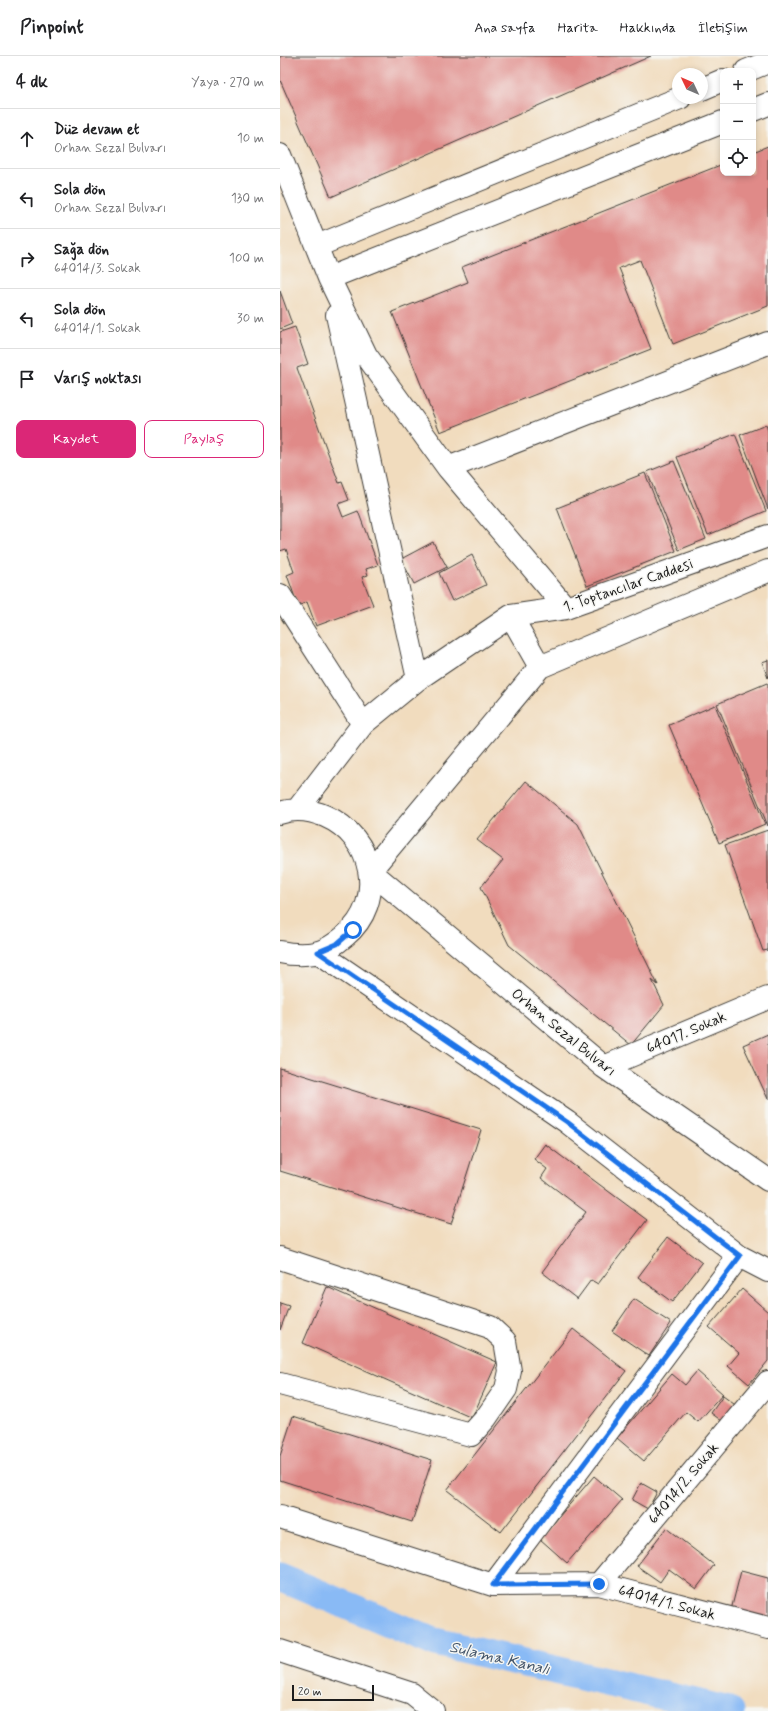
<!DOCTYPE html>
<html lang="tr">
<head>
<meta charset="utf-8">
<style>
  body { margin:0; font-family:Mynerve,sans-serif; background:#f2f2f2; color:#202124 }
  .controls { position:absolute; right:12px; top:12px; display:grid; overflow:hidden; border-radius:8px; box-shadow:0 2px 6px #0003 }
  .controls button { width:36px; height:36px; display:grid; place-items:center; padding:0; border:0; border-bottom:1px solid #e0e0e0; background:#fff; color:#202124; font:20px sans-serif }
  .compass { position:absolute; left:392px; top:12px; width:36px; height:36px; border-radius:50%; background:#fff; box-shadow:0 2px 6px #0003; rotate:314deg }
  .scale { position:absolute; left:12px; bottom:10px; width:82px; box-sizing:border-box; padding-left:4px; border:2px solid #1c1c1c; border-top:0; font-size:11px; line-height:14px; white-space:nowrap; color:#1c1c1c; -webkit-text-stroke:3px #f6f6f2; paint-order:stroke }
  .stop { position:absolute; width:12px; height:12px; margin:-9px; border:3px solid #1a73e8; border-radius:50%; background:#fff }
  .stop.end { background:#1a73e8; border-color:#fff; box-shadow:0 1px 4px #0008 }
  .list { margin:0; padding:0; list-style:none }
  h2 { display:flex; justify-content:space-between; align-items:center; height:52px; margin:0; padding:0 16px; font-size:17px }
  h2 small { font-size:13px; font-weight:400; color:#757577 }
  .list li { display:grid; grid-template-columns:26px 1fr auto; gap:12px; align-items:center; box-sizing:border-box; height:60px; padding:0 16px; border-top:1px solid #e0e0e0 }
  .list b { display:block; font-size:15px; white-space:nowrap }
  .list p { margin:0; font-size:13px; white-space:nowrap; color:#757577 }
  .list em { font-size:13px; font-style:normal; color:#757577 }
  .actions { display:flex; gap:8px; padding:12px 16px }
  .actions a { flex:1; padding:9px 0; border:1px solid #db2777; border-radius:8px; text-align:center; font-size:14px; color:#db2777 }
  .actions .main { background:#db2777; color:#fff }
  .icon { flex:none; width:22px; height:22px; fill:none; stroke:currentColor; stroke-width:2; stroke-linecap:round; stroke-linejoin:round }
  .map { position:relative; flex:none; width:488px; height:1655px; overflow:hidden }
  header { display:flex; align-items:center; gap:24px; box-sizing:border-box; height:56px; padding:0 20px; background:#fff; border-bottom:1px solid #e0e0e0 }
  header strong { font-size:19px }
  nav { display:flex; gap:22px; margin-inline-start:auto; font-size:14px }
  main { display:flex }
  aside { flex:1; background:#fff }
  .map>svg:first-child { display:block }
</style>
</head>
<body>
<header>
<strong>Pinpoint</strong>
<nav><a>Ana sayfa</a><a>Harita</a><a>Hakkında</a><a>İletişim</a></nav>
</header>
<main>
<aside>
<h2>4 dk<small>Yaya · 270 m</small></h2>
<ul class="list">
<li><svg class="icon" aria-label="ahead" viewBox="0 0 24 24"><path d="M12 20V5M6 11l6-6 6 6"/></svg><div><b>Düz devam et</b><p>Orhan Sezal Bulvarı</p></div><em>10 m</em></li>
<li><svg class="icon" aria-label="left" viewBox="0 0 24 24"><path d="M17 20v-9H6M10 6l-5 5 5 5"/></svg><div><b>Sola dön</b><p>Orhan Sezal Bulvarı</p></div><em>130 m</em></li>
<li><svg class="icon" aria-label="right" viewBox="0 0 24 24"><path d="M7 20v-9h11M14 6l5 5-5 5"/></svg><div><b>Sağa dön</b><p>64014/3. Sokak</p></div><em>100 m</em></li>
<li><svg class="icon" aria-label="left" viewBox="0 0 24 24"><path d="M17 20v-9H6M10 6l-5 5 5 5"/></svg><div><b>Sola dön</b><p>64014/1. Sokak</p></div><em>30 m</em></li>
<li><svg class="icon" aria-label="arrive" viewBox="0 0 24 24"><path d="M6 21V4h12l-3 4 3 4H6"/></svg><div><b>Varış noktası</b></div></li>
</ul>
<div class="actions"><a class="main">Kaydet</a><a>Paylaş</a></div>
</aside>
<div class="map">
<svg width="488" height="1655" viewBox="0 0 488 1655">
  <rect width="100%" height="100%" fill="#f6f6f2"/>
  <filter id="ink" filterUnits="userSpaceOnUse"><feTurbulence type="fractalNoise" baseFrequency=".025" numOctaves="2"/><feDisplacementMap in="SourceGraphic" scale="8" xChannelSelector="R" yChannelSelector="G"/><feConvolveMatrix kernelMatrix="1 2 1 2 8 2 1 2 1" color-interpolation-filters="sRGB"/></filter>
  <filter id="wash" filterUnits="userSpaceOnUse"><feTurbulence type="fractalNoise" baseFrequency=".012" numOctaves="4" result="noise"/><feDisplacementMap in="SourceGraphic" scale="16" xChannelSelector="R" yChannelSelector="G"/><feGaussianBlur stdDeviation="0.9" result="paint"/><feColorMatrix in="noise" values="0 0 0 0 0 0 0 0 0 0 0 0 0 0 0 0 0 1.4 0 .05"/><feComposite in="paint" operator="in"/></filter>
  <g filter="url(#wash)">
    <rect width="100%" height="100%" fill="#f1dcbe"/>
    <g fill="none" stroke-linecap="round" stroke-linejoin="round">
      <path stroke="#89baf5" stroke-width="29" d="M 0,1521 L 151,1585 L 450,1655"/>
    </g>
    <g id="blocks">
      <path fill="#e08a88" d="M 0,0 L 371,0 L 51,141 L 0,24 Z
        M 488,90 L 488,250 L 393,288 L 360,204 L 339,212 L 371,293 L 160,376 L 112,256 L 188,226 L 182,211 L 443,108 L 443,117 L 473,117 L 473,96 Z
        M 0,235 L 12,268 L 0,273 Z
        M 15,271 L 28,308 L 17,312 L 59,427 L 62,426 L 69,444 L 58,448 L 63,461 L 78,455 L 98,509 L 86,513 L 88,519 L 82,521 L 93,549 L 36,570 L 27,546 L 18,550 L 7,519 L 14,516 L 6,493 L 0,495 L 0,276 Z
        M 486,369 L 488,375 L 488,453 L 460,379 Z
        M 455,378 L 486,455 L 428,479 L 397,401 Z
        M 394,405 L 426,483 L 399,494 L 367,416 Z
        M 365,417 L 396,495 L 307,530 L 277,452 Z
        M 153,486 L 167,511 L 134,528 L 121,503 Z
        M 192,499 L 206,529 L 172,545 L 159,517 Z
        M 488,604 L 488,622 L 482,606 Z
        M 487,627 L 488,629 L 488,770 L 437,648 Z
        M 435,649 L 485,768 L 439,787 L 389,669 Z
        M 246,725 L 298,768 L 378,929 L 372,924 L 384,949 L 351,989 L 229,889 L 201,831 L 223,804 L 197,784 Z
        M 488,774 L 488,894 L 483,895 L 445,789 Z
        M 488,978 L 488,1043 L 463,989 Z
        M 0,1012 L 201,1074 L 171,1168 L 0,1115 Z
        M 265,1088 L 367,1164 L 318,1228 L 311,1224 L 297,1243 L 262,1216 L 306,1156 L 261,1122 L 267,1113 L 254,1103 Z
        M 388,1181 L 422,1207 L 392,1246 L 358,1221 Z
        M 47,1231 L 217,1306 L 192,1362 L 23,1287 Z
        M 462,1233 L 488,1256 L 488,1305 L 469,1328 L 448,1310 L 459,1297 L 429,1271 Z
        M 354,1243 L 391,1267 L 369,1300 L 332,1275 Z
        M 0,1247 L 9,1250 L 0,1274 Z
        M 293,1273 L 346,1315 L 221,1476 L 167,1434 Z
        M 417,1315 L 443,1338 L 418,1366 L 406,1356 L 364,1405 L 337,1382 L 392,1318 L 405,1329 Z
        M 443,1340 L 458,1351 L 446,1368 L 431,1357 Z
        M 13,1360 L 152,1404 L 132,1466 L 0,1424 L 0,1400 Z
        M 314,1420 L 342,1444 L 287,1507 L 260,1483 Z
        M 361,1427 L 377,1436 L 368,1453 L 352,1444 Z
        M 386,1472 L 434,1509 L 416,1533 L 389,1513 L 380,1526 L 357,1510 Z
        M 461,1515 L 488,1522 L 488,1568 L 450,1558 Z"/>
    </g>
  </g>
  <g filter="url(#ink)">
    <use href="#blocks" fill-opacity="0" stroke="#3c3934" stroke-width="1"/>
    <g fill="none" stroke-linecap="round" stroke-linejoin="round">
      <defs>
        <path id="minor" d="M 466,15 L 488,6
          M 422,33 L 443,24
          M 473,54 L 488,48
          M 0,99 L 49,222 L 86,299 L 168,412 L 286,552
          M 37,190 L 400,42
          M 49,222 L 443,66
          M 57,259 L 138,623
          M 168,412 L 488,287
          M 488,515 L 260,611 L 90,815 L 324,1011 L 488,1124
          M 0,539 L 83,668
          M 231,560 L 260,611
          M 17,754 L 83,668 L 138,623 L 231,560 L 286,552 L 488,480
          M 0,757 C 14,752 31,754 45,760 C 94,781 107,845 65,880 C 57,887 47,894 36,897 C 24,899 13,899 0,896
          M 38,896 L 287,1066 L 459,1200 L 488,1215
          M 324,1011 L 488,942
          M 0,1202 L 210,1271 L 225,1285 L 230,1315 L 226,1333 L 206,1362 L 191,1379 L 0,1328
          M 0,1461 L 213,1529 L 319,1528 L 488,1572
          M 319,1528 L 488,1326
          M 213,1529 L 459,1200
          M 0,1595 L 132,1638 L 153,1655"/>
      </defs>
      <use href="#minor" stroke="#3c3934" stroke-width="24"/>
      <use href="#minor" stroke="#fff" stroke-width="22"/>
    </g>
  </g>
  <g fill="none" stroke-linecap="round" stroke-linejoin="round" filter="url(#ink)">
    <path stroke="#1a73e8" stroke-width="5" d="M 73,874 L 57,888 L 38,896 L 287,1066 L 460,1200 L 213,1529 L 319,1528"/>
  </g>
  <g text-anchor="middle" stroke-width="3" stroke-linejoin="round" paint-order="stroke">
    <g font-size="15" fill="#1c1c1c" stroke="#f6f6f2">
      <text transform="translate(348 529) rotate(-19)" y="5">1. Toptancılar Caddesi</text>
      <text transform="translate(284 976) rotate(39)" y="5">Orhan Sezal Bulvarı</text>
      <text transform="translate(406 976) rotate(-23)" y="5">64017. Sokak</text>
      <text transform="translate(403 1427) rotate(-50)" y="5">64014/2. Sokak</text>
      <text transform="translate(387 1546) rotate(15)" y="5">64014/1. Sokak</text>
    </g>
    <g font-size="16" font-style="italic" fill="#425368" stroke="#f6f6f2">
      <text transform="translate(220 1601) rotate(13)" y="6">Sulama Kanalı</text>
    </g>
  </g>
</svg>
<div class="controls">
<button>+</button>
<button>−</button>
<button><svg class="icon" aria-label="locate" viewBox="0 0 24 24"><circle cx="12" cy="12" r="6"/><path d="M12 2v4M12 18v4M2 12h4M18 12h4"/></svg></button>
</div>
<svg class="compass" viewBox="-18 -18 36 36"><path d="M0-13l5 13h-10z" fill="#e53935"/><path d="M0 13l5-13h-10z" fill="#757577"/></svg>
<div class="scale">20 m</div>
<div class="stop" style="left:73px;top:874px"></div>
<div class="stop end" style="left:319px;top:1528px"></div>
</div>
</main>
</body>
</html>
